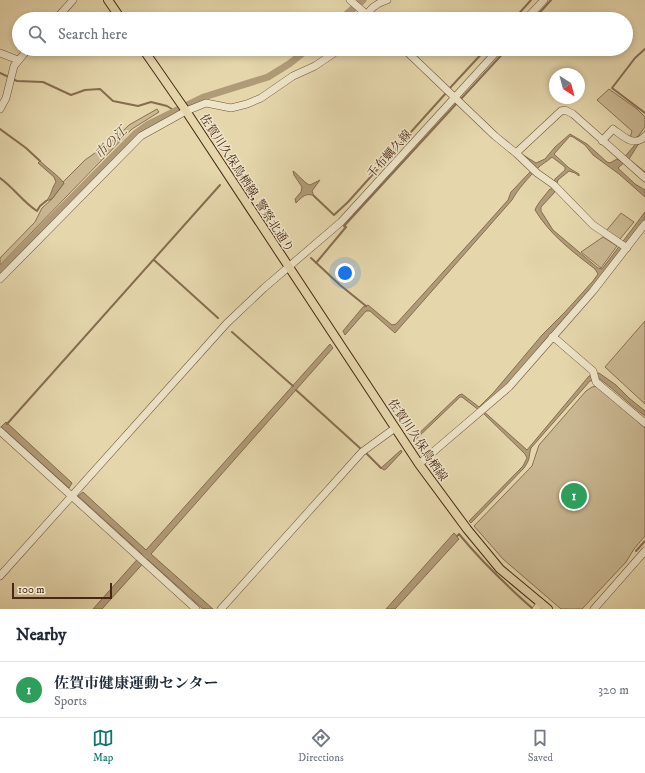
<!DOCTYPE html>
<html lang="en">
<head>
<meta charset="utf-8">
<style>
  body { margin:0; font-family:"IM FELL DW Pica","Noto Serif JP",serif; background:#f2f2f3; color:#1f2937 }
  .compass { position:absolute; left:549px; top:68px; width:36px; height:36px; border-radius:50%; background:#fff; box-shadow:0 2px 6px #0003; rotate:144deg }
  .scale { position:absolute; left:12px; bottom:10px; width:100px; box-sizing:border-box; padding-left:4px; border:2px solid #482814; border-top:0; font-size:11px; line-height:14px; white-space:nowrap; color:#482814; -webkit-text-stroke:3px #eee4c9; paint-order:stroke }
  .you { position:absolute; left:345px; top:273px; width:14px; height:14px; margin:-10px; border:3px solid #fff; border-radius:50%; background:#1a73e8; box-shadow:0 0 0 6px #1a73e833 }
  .badge { display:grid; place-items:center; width:26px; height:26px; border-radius:50%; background:#0f766e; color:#fff; font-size:13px; font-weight:700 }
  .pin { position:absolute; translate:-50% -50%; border:2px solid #fff; box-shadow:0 1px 4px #0006 }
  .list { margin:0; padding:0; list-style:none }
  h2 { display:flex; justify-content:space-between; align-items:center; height:52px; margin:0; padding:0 16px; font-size:17px }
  h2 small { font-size:13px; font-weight:400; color:#747a83 }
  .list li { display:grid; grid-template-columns:26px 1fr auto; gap:12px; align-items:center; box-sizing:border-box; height:56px; padding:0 16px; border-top:1px solid #e0e1e3 }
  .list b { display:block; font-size:15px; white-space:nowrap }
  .list p { margin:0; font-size:13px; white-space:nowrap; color:#747a83 }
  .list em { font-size:13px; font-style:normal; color:#747a83 }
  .icon { flex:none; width:22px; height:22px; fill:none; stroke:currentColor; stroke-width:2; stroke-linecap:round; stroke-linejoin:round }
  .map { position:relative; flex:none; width:645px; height:609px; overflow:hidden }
  .search { position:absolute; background:#fff; box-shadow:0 2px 6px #0003; left:12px; right:12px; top:12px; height:44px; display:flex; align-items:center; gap:10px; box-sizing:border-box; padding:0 14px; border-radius:22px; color:#747a83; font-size:15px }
  .sheet { height:108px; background:#fff }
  nav { display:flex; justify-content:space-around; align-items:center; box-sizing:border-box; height:56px; border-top:1px solid #e0e1e3; background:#fff; font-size:11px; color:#747a83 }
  nav a { display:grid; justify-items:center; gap:2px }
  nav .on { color:#0f766e }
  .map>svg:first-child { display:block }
</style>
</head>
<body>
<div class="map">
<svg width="645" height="609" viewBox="0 0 645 609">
  <rect width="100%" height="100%" fill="#e5d6ac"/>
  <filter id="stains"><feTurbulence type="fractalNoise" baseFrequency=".005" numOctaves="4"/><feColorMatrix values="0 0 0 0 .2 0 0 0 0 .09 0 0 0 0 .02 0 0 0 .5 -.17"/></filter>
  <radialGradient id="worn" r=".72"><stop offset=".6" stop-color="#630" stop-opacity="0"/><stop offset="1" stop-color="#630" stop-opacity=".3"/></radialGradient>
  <path fill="#cab892" stroke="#897053" d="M 609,89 L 637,109 L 645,117 L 645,127 L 636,139 L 630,138 L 632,131 L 597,100 Z
    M 157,109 L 159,112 L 132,129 L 0,265 L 0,258 L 35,222 L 42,208 L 52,199 L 64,183 L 63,182 L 85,160 L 99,150 L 101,152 L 129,125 Z
    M 621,213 L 634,222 L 620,239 L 606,231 Z
    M 603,237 L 617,246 L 601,268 L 581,252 Z
    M 645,321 L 645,404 L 605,367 Z
    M 598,386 L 645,428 L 645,536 L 634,549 L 626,562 L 582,609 L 561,609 L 503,559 L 474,526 L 532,466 L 539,445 L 586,391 L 592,387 Z"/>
  <path fill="#b09b78" stroke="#866d50" d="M 645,131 C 643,137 633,153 629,159 L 645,172 L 645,176 L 627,160 L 618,168 L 635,184 L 645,190 L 645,197 L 619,174 L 593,155 L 585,145 L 573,137 L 570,136 L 554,154 L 569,168 L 579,174 L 579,176 L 575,173 L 569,171 L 558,180 L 554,193 L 541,207 L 541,211 L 553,230 L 598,268 L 602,269 L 645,212 L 645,219 L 642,224 L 645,226 L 645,231 L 640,227 L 596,284 L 553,333 L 551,333 L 509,384 L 481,409 L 527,450 L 589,376 L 599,373 L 616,385 L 629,398 L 645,411 L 645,416 C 629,404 616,391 600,379 L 590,381 L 531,448 C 528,458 531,458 524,468 L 471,523 L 469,521 L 523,466 L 527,458 L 525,454 L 484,414 L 462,397 L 460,397 L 413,442 L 412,440 L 459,395 L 462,394 L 479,407 L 494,392 L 542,335 L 565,312 L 593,281 L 598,274 L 595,269 C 573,252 550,235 535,210 C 537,204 546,194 550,189 L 552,189 L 555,179 L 565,170 L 565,167 L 552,157 C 547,162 541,164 537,169 C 528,178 518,189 512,200 L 395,333 L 370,311 L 366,311 L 345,335 L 343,331 L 363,307 L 368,305 L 392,325 L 396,324 L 483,228 L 508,200 L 511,192 L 531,171 L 520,153 L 536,163 L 545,159 L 555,147 L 570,134 L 587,144 L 607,162 L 610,163 L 617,159 L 621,161 L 634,146 Z
    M 40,161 C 48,169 57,174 64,183 L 52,199 L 46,201 C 52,195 51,189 56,182 L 54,177 L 38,163 Z
    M 293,171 C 299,175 305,184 310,185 L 320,180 L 312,191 L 314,196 C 306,192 302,197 296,203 L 295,199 L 301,192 L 302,187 L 294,175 Z
    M 330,344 L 333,348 L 151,554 L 213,609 L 203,609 L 147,559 L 102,609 L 93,609 L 142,554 L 78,496 L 83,492 L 146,550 Z
    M 6,422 L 72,483 L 69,488 L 1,427 Z
    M 401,450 L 402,452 L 386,469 L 384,470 L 381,468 Z
    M 454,533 L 459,539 L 395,609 L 386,609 Z"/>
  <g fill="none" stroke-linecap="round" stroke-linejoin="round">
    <path stroke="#866d50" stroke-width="2" d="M 514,19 L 531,0
      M 534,19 L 551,0
      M 645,49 L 635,58 L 612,88 L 645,113
      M 0,73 L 17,81 L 43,82 L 71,95 L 85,90 L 100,89 L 113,101 L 138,106 L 151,102 L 167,106 L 175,111
      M 449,89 L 486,49
      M 460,100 L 507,49
      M 0,129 L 26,148 L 40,161
      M 0,178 C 14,188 23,202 37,211 L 40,206 L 46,201
      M 314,196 L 334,215 L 348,202 L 446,93
      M 311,258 L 340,285 L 366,306
      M 154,260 L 218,318
      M 316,263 L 346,227 L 344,226 L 457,103
      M 232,332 L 293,386
      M 296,390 L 361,449
      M 7,424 L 220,185
      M 365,452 L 381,468
      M 457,536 L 459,534 C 481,561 506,585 533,609
      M 636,551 L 645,541"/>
    <path stroke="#b09b78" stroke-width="7" d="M 341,19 L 363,0
      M 0,270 L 136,133 L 147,125 L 204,97 L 268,77 L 289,64 L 308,49"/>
    <defs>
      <path id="minor" d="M 350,0 L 372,19
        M 56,19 L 73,0
        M 366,19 C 368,9 378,3 387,0
        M 526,19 L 544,0
        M 404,49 L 495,136 L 516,153 L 537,173 L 554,185 L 593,225 L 627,248
        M 0,53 L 18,60
        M 0,109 L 6,98 L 14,66 L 28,49
        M 602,141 L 613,129 C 623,136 634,148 645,136
        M 516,153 L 561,111 L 565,110 L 573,114 L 645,178
        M 0,279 L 141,136 L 186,111 L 206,103 L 231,108 L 247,104 L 261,98 L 293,76 L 315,66 L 340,49
        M 552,337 L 557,340 L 593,371 L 596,382 L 645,423
        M 0,431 L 196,609
        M 419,464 L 509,387 L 593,291 L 645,224
        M 0,576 L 227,323 L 264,288 L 341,222 L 499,49
        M 221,609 L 362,452 L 395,428
        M 536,609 L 541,603
        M 594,609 L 645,551"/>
      <path id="major" d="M 108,0 L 121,19
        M 143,49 L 186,111 L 419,464 L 467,529 L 500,569 L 548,609"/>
    </defs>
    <use href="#minor" stroke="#6f543a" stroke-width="8"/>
    <use href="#major" stroke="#482814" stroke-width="10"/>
    <use href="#minor" stroke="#eee4c9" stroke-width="7"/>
    <use href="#major" stroke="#e5d6ac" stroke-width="8"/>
  </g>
  <g text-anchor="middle" stroke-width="3" stroke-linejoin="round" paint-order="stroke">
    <g font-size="12" fill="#482814" stroke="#eee4c9">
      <text transform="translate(389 154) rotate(-48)" y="4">千布蠣久線</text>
      <text transform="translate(247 183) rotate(57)" y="4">佐賀川久保鳥栖線, 警察北通り</text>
      <text transform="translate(418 440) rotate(56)" y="4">佐賀川久保鳥栖線</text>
    </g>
    <g font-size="13" font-style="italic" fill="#62452d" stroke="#eee4c9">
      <text transform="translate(110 142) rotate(-45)" y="5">市の江</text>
    </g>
  </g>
  <rect width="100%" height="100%" filter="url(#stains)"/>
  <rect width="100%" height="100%" fill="url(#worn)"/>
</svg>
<svg class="compass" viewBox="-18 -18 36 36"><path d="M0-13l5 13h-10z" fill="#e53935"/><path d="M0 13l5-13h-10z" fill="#747a83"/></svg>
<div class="scale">100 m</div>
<div class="you"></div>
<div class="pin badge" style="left:574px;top:496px;background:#2e9e5b">1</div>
<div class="search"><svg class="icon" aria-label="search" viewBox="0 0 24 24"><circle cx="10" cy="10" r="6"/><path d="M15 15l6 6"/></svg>Search here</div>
</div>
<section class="sheet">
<h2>Nearby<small></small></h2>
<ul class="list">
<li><span class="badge" style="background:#2e9e5b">1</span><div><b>佐賀市健康運動センター</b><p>Sports</p></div><em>320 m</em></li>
</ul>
</section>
<nav>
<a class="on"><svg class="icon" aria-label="map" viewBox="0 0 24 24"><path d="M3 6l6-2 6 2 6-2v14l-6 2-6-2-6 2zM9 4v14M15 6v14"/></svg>Map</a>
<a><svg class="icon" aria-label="directions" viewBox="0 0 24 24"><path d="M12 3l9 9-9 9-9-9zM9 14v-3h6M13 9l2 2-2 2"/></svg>Directions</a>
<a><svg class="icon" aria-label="saved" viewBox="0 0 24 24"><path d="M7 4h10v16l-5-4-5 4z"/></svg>Saved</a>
</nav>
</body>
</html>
